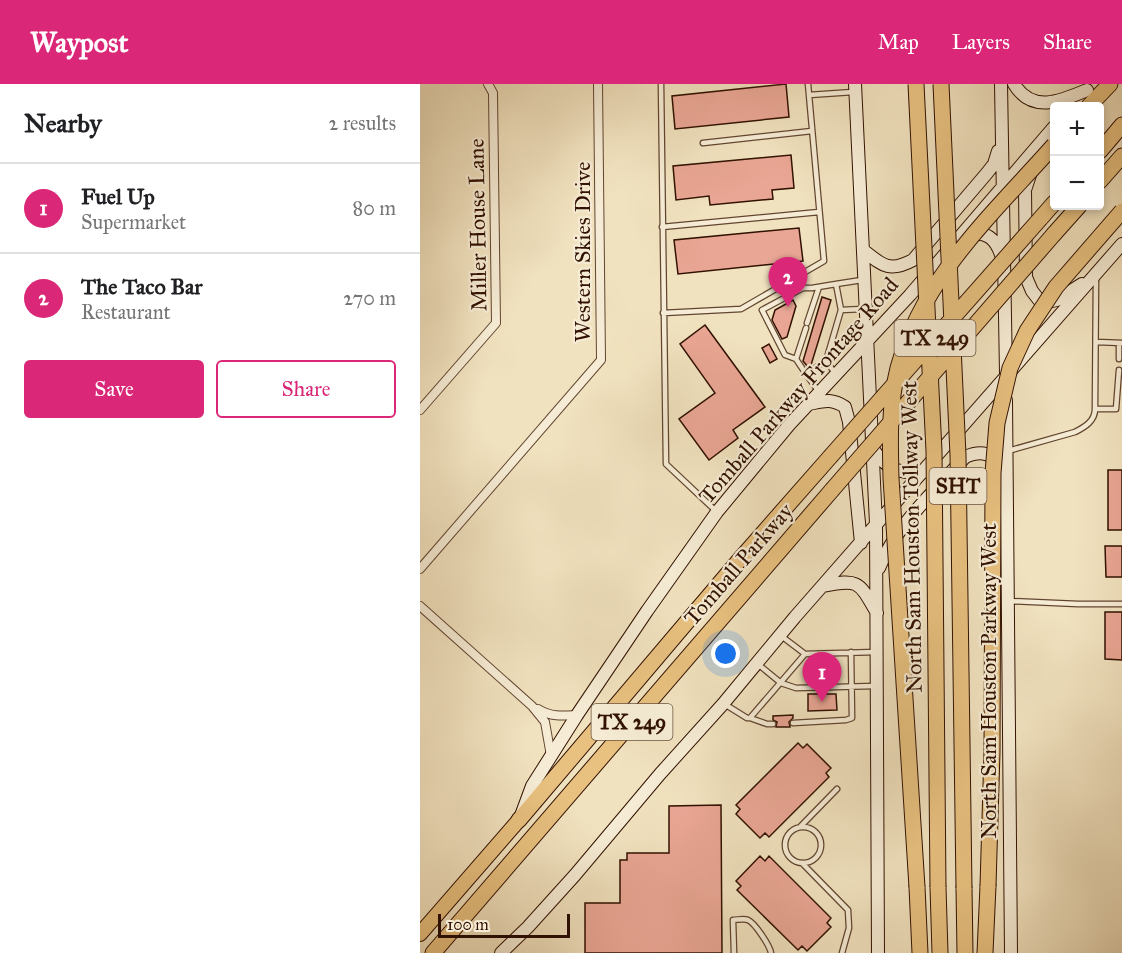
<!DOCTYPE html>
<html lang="en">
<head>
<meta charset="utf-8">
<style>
  body { margin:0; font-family:"IM FELL Great Primer",serif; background:#f2f2f2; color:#202124 }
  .controls { position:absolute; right:18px; top:18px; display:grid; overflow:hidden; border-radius:6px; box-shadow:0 3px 9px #0003 }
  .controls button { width:54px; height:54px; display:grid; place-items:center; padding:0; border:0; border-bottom:2px solid #e0e0e0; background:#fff; color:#202124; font:30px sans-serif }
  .scale { position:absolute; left:18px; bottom:15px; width:132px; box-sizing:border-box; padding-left:6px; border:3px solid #311101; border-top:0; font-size:16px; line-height:21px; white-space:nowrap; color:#311101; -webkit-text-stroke:4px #f6ecd5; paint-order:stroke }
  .you { position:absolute; left:306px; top:570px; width:21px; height:21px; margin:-15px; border:4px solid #fff; border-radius:50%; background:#1a73e8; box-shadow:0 0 0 9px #1a73e833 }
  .badge { display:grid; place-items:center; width:39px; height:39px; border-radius:50%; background:#db2777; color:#fff; font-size:20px; font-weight:700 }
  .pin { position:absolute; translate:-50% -50px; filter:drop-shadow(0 2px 3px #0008) }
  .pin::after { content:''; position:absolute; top:32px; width:21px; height:18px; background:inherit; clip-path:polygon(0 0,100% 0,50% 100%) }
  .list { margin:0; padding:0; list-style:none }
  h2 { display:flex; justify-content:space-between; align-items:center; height:78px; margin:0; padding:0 24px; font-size:26px }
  h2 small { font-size:20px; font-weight:400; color:#757577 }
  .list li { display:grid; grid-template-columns:39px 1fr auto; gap:18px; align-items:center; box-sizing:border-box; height:90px; padding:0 24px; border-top:2px solid #e0e0e0 }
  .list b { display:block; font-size:22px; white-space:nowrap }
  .list p { margin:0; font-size:20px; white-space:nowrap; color:#757577 }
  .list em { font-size:20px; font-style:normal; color:#757577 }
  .actions { display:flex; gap:12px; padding:18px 24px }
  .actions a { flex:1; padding:14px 0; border:2px solid #db2777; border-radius:6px; text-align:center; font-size:21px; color:#db2777 }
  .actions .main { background:#db2777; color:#fff }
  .map { position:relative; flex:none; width:702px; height:869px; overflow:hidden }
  header { display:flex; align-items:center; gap:36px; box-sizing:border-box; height:84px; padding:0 30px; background:#db2777; color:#fff }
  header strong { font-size:28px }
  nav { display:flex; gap:33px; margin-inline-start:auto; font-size:21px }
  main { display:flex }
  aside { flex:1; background:#fff }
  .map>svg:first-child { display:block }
</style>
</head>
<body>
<header>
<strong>Waypost</strong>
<nav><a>Map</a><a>Layers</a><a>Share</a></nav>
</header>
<main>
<aside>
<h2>Nearby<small>2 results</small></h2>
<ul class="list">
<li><span class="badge">1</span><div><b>Fuel Up</b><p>Supermarket</p></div><em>80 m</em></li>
<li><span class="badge">2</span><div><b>The Taco Bar</b><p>Restaurant</p></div><em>270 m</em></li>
</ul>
<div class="actions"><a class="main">Save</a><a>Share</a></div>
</aside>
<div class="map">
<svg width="702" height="869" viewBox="0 0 702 869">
  <rect width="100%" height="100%" fill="#f1e2bf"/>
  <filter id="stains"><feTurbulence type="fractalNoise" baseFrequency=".00333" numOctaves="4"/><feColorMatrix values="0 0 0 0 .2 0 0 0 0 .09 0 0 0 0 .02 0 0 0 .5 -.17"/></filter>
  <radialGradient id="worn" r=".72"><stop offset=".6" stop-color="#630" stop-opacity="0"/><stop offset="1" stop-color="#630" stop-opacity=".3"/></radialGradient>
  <path fill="#e9a694" stroke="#311101" stroke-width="1.5" d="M 366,0 L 369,33 L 255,45 L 252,12 Z
    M 371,71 L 374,104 L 352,106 L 353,115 L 290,121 L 289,112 L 256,116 L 253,82 Z
    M 379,144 L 383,177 L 258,190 L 254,156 Z
    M 402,213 L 411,216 L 391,281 L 388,283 L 383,277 Z
    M 373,216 L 376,222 L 367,253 L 362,255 L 352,236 L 355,226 Z
    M 285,241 L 345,323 L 313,346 L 318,354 L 289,376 L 259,335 L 295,309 L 260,260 Z
    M 349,260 L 357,275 L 350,279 L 342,264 Z
    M 688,386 L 702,386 L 702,446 L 688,446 Z
    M 685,462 L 702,462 L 702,493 L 686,493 Z
    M 685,528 L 702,528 L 702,576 L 685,575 Z
    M 388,610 L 416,610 L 417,626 L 388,627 Z
    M 373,631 L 373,634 L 369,638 L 370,643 L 356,643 L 357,638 L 353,636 L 353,632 Z
    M 378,659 L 383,664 L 387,660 L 411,684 L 406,689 L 409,693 L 349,753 L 345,749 L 340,754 L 316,730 L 320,725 L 316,721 Z
    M 301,721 L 302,869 L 165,869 L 165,819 L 200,819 L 200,776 L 207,776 L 207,769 L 249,769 L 249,722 Z
    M 340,772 L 345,777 L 349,772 L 411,834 L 407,839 L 411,843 L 387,867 L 382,862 L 378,866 L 317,806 L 321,802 L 316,797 Z"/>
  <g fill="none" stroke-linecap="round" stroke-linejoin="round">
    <defs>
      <path id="lane" d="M 241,0 L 246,380 L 297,428
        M 388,0 L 389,11 L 433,8
        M 283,59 L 392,47
        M 242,143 L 399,128
        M 421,226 L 443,225
        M 243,229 L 321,225 L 404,177 L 389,11
        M 387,239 L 399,203
        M 677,258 L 702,259
        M 376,275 L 386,244
        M 699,275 L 699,259
        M 415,289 L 406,277 L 421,226 L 416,200 L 442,196
        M 386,290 L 376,275 L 365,271 L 342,226 L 383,204 L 392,204 L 416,200
        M 399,308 L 386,290 L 406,277
        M 675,325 L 696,325 L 699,286
        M 588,367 L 655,348 C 665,343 675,337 675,325 L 676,193
        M 588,517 L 658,520 L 702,520
        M 360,551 L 385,570 L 456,568
        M 339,581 L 361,599 L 376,604 L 455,602
        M 306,621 L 327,634 L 330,634 L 385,570
        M 330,634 L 347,640 L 353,640
        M 373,639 L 426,636 L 432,634 L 431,568
        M 380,743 L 417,705
        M365 761a18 18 0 1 1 36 0a18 18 0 1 1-36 0Z
        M 382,779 L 428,826 L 429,844 L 422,869
        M 314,869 L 313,836 C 317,836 324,834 328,836 C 335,839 350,862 351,869"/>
      <path id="street" d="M 0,326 L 76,239 L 73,9 L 68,0
        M 0,485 L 181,276 L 178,0
        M 0,522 L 112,622 L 125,638 L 131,672
        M 118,625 C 131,633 142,632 157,631"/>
      <path id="secondary" d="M 435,0 L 456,440 L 458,869
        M 581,0 L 586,290
        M 594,0 C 612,30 641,17 667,6
        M 611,88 L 605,106 L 606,193 L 612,207 L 619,216 L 627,218 L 637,216 L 662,200
        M 548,151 C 566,146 576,155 581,171
        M 443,166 C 462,181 469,189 493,176 L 567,89 L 574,80 L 578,67
        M 586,316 L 591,869
        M 389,320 C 404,317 411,314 425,323 L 429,338 L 441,459
        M 453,365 C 467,386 478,389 502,389
        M 459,484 C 477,440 514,408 545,373 C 559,367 568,368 580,378
        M 403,502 C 439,494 439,498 457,529
        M 102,729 L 112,702 L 157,631 L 227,527 L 297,428 L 369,341 L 490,211 L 634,43
        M 81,869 L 108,843 L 155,791 L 240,690 L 303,620 L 375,533 L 702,160"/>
      <path id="primary" d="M 0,850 L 99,736"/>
      <path id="highway" d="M 669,22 L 690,0
        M 680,67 L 702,41
        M 680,97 L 702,72
        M 620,135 L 634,119
        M 634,150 L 659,122
        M 99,736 L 322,473 L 410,373
        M 497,803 L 500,869
        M 518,803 L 520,869
        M 544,804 L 545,869
        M 13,869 L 412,406
        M 565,869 L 568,802"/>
    </defs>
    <use href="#lane" stroke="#614530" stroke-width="7"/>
    <use href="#street" stroke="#614530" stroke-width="10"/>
    <use href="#secondary" stroke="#311101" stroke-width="14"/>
    <use href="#primary" stroke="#311101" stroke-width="16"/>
    <use href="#highway" stroke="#311101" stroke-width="17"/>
    <use href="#lane" stroke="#f6ecd5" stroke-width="4.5"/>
    <use href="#street" stroke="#f6ecd5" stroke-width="8"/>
    <use href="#secondary" stroke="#f6ecd5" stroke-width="12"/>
    <use href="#primary" stroke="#e8c180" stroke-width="14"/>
    <use href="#highway" stroke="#e8c180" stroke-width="15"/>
    <defs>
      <path id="highway-bridge" d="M 496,0 L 514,367 L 518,803
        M 521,0 L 538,371 L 544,804
        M 410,373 L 620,135
        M 412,406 L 634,150
        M 568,802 L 572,668 L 573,389 L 577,339 L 590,284 L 607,247 L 636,203 L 702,127
        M 497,803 L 471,394 C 470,357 469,320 478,284 C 504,191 572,131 634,61"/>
    </defs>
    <use href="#highway-bridge" stroke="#311101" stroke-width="17" stroke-linecap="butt"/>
    <use href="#highway-bridge" stroke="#e8c180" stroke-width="15"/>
  </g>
  <g text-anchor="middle" stroke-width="4.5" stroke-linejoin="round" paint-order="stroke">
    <g fill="#f6ecd5" stroke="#6c5341" stroke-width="1.5">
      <rect x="474.5" y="236" width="81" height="36" rx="4.5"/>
      <rect x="509.5" y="384" width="57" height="36" rx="4.5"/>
      <rect x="171.5" y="620" width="81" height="36" rx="4.5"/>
    </g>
    <g font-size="21" font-weight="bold" fill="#311101">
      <text x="515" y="261">TX 249</text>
      <text x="538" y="409">SHT</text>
      <text x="212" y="645">TX 249</text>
    </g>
    <g font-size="22" fill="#311101" stroke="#f6ecd5">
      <text transform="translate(57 141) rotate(-91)" y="8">Miller House Lane</text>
      <text transform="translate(162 168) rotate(-90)" y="8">Western Skies Drive</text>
      <text transform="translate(378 306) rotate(-49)" y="8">Tomball Parkway Frontage Road</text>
      <text transform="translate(491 453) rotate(-91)" y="8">North Sam Houston Tollway West</text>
      <text transform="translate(318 480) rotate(-49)" y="8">Tomball Parkway</text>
      <text transform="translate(568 597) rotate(-90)" y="8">North Sam Houston Parkway West</text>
    </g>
  </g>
  <rect width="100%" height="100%" filter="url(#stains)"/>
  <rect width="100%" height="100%" fill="url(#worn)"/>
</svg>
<div class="controls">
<button>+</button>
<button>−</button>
</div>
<div class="scale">100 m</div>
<div class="you"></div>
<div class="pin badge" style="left:402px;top:618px">1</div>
<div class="pin badge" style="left:368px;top:223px">2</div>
</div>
</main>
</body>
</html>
